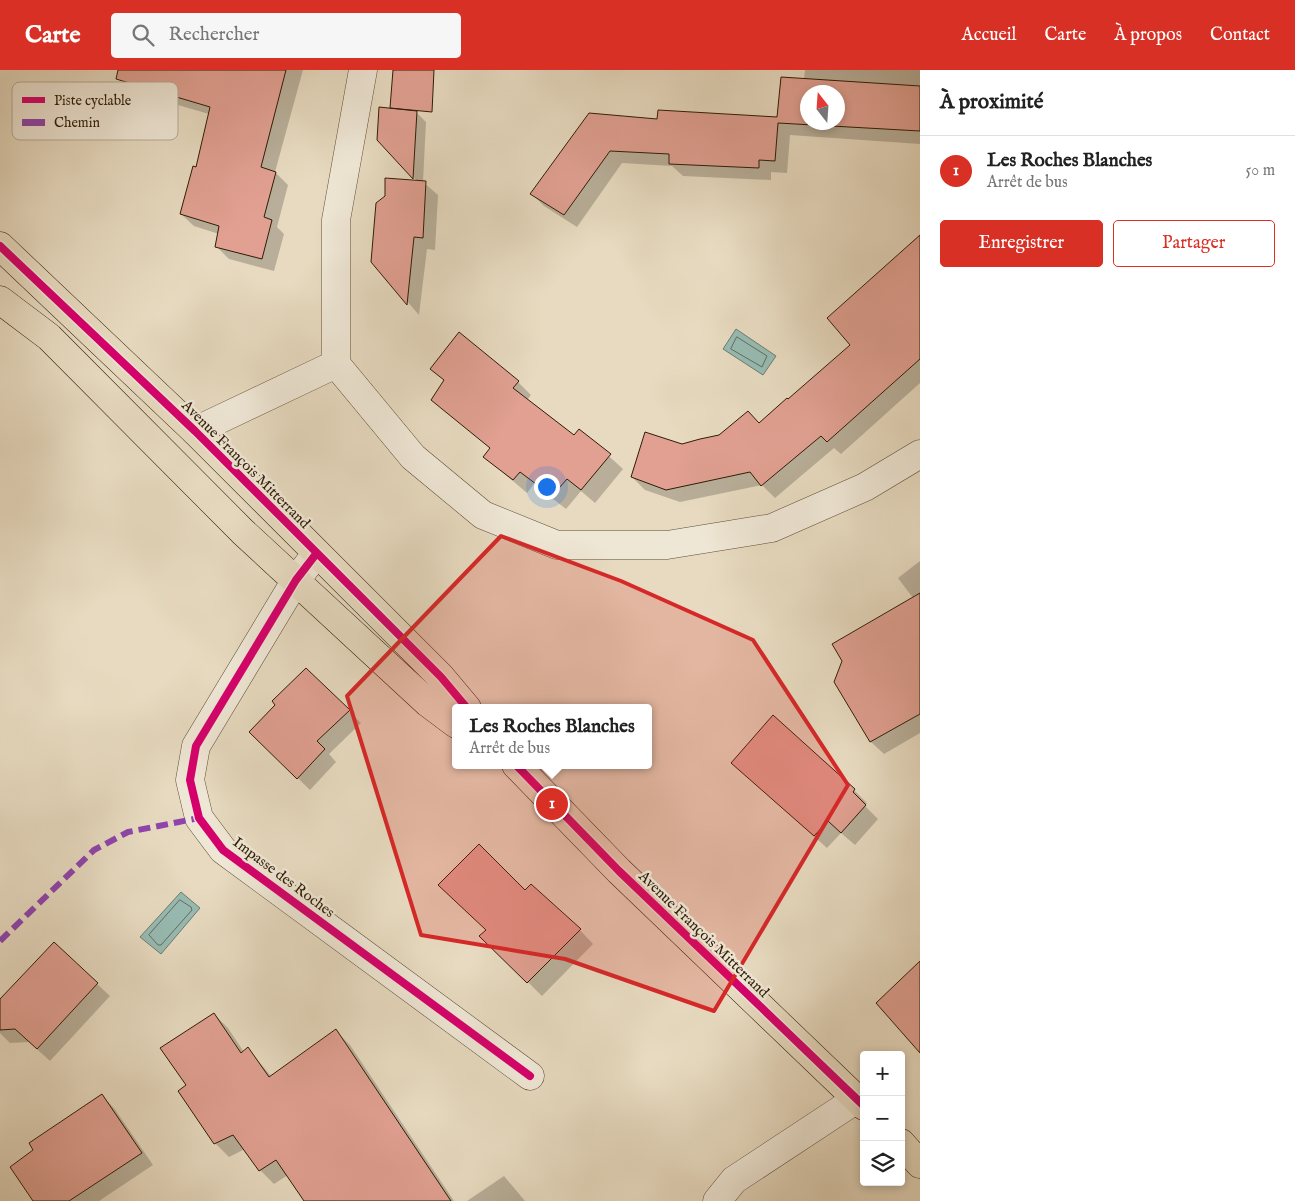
<!DOCTYPE html>
<html lang="fr">
<head>
<meta charset="utf-8">
<style>
  body { margin:0; font-family:"IM FELL English",serif; background:#f6f6f6; color:#222 }
  .controls { position:absolute; right:15px; bottom:15px; display:grid; overflow:hidden; border-radius:5px; box-shadow:0 2px 8px #0003 }
  .controls button { width:45px; height:45px; display:grid; place-items:center; padding:0; border:0; border-bottom:1px solid #e0e0e0; background:#fff; color:#222; font:25px sans-serif }
  .compass { position:absolute; left:800px; top:15px; width:45px; height:45px; border-radius:50%; background:#fff; box-shadow:0 2px 8px #0003; rotate:343deg }
  .you { position:absolute; left:546px; top:416px; width:18px; height:18px; margin:-12px; border:4px solid #fff; border-radius:50%; background:#1a73e8; box-shadow:0 0 0 8px #1a73e833 }
  .badge { display:grid; place-items:center; width:32px; height:32px; border-radius:50%; background:#d93025; color:#fff; font-size:16px; font-weight:700 }
  .pin { position:absolute; translate:-50% -50%; border:2px solid #fff; box-shadow:0 1px 5px #0006 }
  .popup { position:absolute; left:452px; top:634px; width:200px; height:65px; box-sizing:border-box; display:grid; place-content:center; border-radius:5px; background:#fff; filter:drop-shadow(0 1px 4px #0005); font-size:16px; white-space:nowrap; color:#767676 }
  .popup b { font-size:19px; color:#222 }
  .popup::after { content:''; position:absolute; left:50%; top:100%; margin-left:-10px; border:10px solid transparent; border-top-color:#fff }
  .list { margin:0; padding:0; list-style:none }
  h2 { display:flex; justify-content:space-between; align-items:center; height:65px; margin:0; padding:0 20px; font-size:21px }
  h2 small { font-size:16px; font-weight:400; color:#767676 }
  .list li { display:grid; grid-template-columns:32px 1fr auto; gap:15px; align-items:center; box-sizing:border-box; height:70px; padding:0 20px; border-top:1px solid #e0e0e0 }
  .list b { display:block; font-size:19px; white-space:nowrap }
  .list p { margin:0; font-size:16px; white-space:nowrap; color:#767676 }
  .list em { font-size:16px; font-style:normal; color:#767676 }
  .actions { display:flex; gap:10px; padding:15px 20px }
  .actions a { flex:1; padding:11px 0; border:1px solid #d93025; border-radius:5px; text-align:center; font-size:18px; color:#d93025 }
  .actions .main { background:#d93025; color:#fff }
  .icon { flex:none; width:28px; height:28px; fill:none; stroke:currentColor; stroke-width:2; stroke-linecap:round; stroke-linejoin:round }
  .map { position:relative; flex:none; width:920px; height:1131px; overflow:hidden }
  header { display:flex; align-items:center; gap:30px; box-sizing:border-box; height:70px; padding:0 25px; background:#d93025; color:#fff }
  header strong { font-size:24px }
  nav { display:flex; gap:28px; margin-inline-start:auto; font-size:18px }
  .search { width:350px; height:45px; background:#f6f6f6; display:flex; align-items:center; gap:12px; box-sizing:border-box; padding:0 18px; border-radius:5px; color:#767676; font-size:19px }
  main { display:flex }
  aside { flex:1; background:#fff }
  .map>svg:first-child { display:block }
</style>
</head>
<body>
<header>
<strong>Carte</strong>
<div class="search"><svg class="icon" aria-label="search" viewBox="0 0 24 24"><circle cx="10" cy="10" r="6"/><path d="M15 15l6 6"/></svg>Rechercher</div>
<nav><a>Accueil</a><a>Carte</a><a>À propos</a><a>Contact</a></nav>
</header>
<main>
<div class="map">
<svg width="920" height="1131" viewBox="0 0 920 1131">
  <rect width="100%" height="100%" fill="#e7dac0"/>
  <filter id="stains"><feTurbulence type="fractalNoise" baseFrequency=".004" numOctaves="4"/><feColorMatrix values="0 0 0 0 .2 0 0 0 0 .09 0 0 0 0 .02 0 0 0 .5 -.17"/></filter>
  <radialGradient id="worn" r=".72"><stop offset=".6" stop-color="#630" stop-opacity="0"/><stop offset="1" stop-color="#630" stop-opacity=".3"/></radialGradient>
  <path fill="#97bbb3" stroke="#6d7b6e" d="M 736,259 L 776,286 L 763,305 L 723,279 Z
    M 181,822 L 200,838 L 161,884 L 140,867 Z"/>
  <path fill="#0003" fill-rule="evenodd" d="M 165,0 L 303,0 L 275,102 L 288,115 L 277,157 L 284,164 L 274,201 L 229,189 L 216,176 L 219,164 L 194,156 L 181,144 L 197,99 L 209,44 L 171,33 L 159,20 Z
    M 805,0 L 920,0 L 920,74 L 790,65 L 787,103 L 771,102 L 771,110 L 683,106 L 672,96 L 622,93 L 577,157 L 544,136 L 532,124 L 658,50 L 778,48 L 804,9 ZM 808,22 L 838,22 L 838,52 L 808,52 Z
    M 416,42 L 426,52 L 423,112 L 438,125 L 435,180 L 427,179 L 419,245 L 373,192 L 417,111 L 378,70 Z
    M 920,179 L 920,313 L 841,384 L 834,378 L 775,428 L 762,415 L 680,432 L 645,420 L 632,407 L 682,375 L 760,354 L 851,276 Z
    M 432,299 L 518,312 L 531,325 L 527,330 L 574,367 L 580,360 L 623,399 L 595,433 L 581,421 L 566,439 L 534,414 L 527,423 L 485,387 L 491,379 L 433,329 L 445,311 Z
    M 920,491 L 920,663 L 884,684 L 871,672 L 836,612 L 913,528 L 898,508 Z
    M 306,600 L 361,653 L 329,684 L 336,692 L 310,720 L 251,662 Z
    M 732,693 L 854,720 L 867,733 L 865,736 L 878,749 L 855,775 L 841,763 L 827,778 Z
    M 525,822 L 580,860 L 593,874 L 542,926 L 481,866 Z
    M 54,874 L 110,926 L 50,991 L 29,972 L 10,973 L 0,963 L 0,931 Z
    M 214,944 L 228,958 L 244,982 L 248,979 L 272,1007 L 336,961 L 350,975 L 454,1131 L 306,1131 L 288,1105 L 274,1114 L 260,1100 L 245,1079 L 229,1087 L 215,1073 L 187,1016 Z
    M 102,1026 L 114,1038 L 153,1095 L 99,1131 L 34,1131 L 34,1081 Z
    M 504,1106 L 525,1131 L 467,1131 Z"/>
  <g fill="none" stroke-linecap="round" stroke-linejoin="round">
    <path stroke="#626c5c" stroke-width="1" d="M 737,267 L 767,286 L 762,297 L 731,279 Z
      M 180,830 L 191,837 L 192,840 L 161,875 L 158,875 L 149,865 Z"/>
  </g>
  <path fill="#e1a092" stroke="#2e1c06" fill-rule="evenodd" d="M 118,0 L 286,0 L 261,97 L 276,102 L 264,147 L 272,150 L 262,189 L 215,177 L 219,156 L 180,144 L 193,96 L 196,97 L 210,37 L 116,9 Z
    M 393,0 L 434,0 L 432,42 L 390,38 Z
    M 781,7 L 920,16 L 920,61 L 778,53 L 775,91 L 759,90 L 759,98 L 669,94 L 669,84 L 610,81 L 564,145 L 530,124 L 589,43 L 657,49 L 658,40 L 777,47 ZM 808,22 L 838,22 L 838,52 L 808,52 Z
    M 379,37 L 417,41 L 413,109 L 377,70 Z
    M 385,108 L 426,111 L 423,168 L 414,167 L 407,235 L 371,192 L 376,133 L 385,126 Z
    M 920,165 L 920,289 L 827,372 L 821,366 L 761,416 L 750,402 L 666,420 L 631,407 L 645,362 L 682,374 L 700,369 L 719,365 L 748,341 L 759,353 L 787,328 L 788,329 L 850,275 L 827,248 Z
    M 459,262 L 519,311 L 513,318 L 574,365 L 579,359 L 611,384 L 581,420 L 567,409 L 552,426 L 520,402 L 513,410 L 483,387 L 490,378 L 431,330 L 444,310 L 430,299 Z
    M 920,523 L 920,644 L 870,672 L 834,612 L 842,591 L 832,574 Z
    M 306,598 L 350,640 L 317,671 L 325,679 L 297,709 L 249,662 L 275,635 L 272,631 Z
    M 773,645 L 855,719 L 853,722 L 866,735 L 841,763 L 828,751 L 814,766 L 731,693 Z
    M 479,774 L 525,820 L 531,814 L 581,859 L 527,913 L 479,866 L 486,860 L 438,815 Z
    M 54,872 L 98,913 L 37,979 L 15,959 L 0,960 L 0,929 Z
    M 920,891 L 920,983 L 876,933 Z
    M 214,943 L 241,983 L 248,977 L 269,1007 L 336,959 L 451,1131 L 304,1131 L 276,1090 L 259,1101 L 233,1065 L 214,1074 L 178,1021 L 186,1015 L 160,978 Z
    M 102,1024 L 142,1083 L 69,1131 L 33,1131 L 10,1097 L 33,1080 L 29,1073 Z"/>
  <g fill="none" stroke-linecap="round" stroke-linejoin="round">
    <defs>
      <path id="minor" d="M 336,294 L 413,387 L 483,445 L 557,475 L 667,475 L 772,458 L 865,417 L 920,384
        M 195,361 L 336,294 L 336,150 L 363,0
        M 316,484 L 296,510 L 196,676 L 190,710 L 199,748 L 223,780 L 530,1006
        M 717,1131 L 734,1110 L 857,1029"/>
      <path id="major" d="M 0,176 L 195,361 L 441,607 L 467,638
        M 0,230 L 49,267 L 243,462 L 428,633 L 456,654
        M 516,695 L 619,801 L 864,1036
        M 901,1073 L 920,1094"/>
    </defs>
    <use href="#minor" stroke="#5c4c34" stroke-width="29"/>
    <use href="#major" stroke="#2e1c06" stroke-width="29"/>
    <use href="#minor" stroke="#efe7d6" stroke-width="28"/>
    <use href="#major" stroke="#e7dac0" stroke-width="28"/>
    <path stroke="#8e44ad" stroke-width="6" stroke-dasharray="12 6" stroke-linecap="butt" d="M 0,871 L 94,780 L 128,762 L 199,748"/>
    <defs>
      <path id="cycleway" d="M 0,176 L 195,361 L 441,607 L 467,638
        M 316,484 L 296,510 L 196,676 L 190,710 L 199,748 L 223,780 L 530,1006
        M 516,695 L 619,801 L 864,1036"/>
    </defs>
    <use href="#cycleway" stroke="#efe7d6" stroke-width="11"/>
    <use href="#cycleway" stroke="#d6006c" stroke-width="8"/>
  </g>
  <path fill="#d62828" fill-opacity="0.2" stroke="#d62828" stroke-width="4" stroke-linejoin="round" d="M 501,466 L 621,511 L 753,570 L 848,715 L 714,941 L 565,889 L 421,865 L 347,626 Z"/>
  <g text-anchor="middle" stroke-width="5" stroke-linejoin="round" paint-order="stroke">
    <g font-size="15" fill="#2e1c06" stroke="#efe7d6">
      <text transform="translate(246 394) rotate(45)" y="5">Avenue François Mitterrand</text>
      <text transform="translate(284 807) rotate(37)" y="5">Impasse des Roches</text>
      <text transform="translate(704 864) rotate(44)" y="5">Avenue François Mitterrand</text>
    </g>
  </g>
  <rect x="12" y="12" width="166" height="58" rx="8" fill="#efe7d6" stroke="#b5aa98" stroke-width="1"/>
  <rect x="22" y="27" width="23" height="6" fill="#d6006c"/>
  <rect x="22" y="49" width="23" height="7" fill="#8e44ad"/>
  <g font-size="14" fill="#2e1c06">
    <text x="54" y="35">Piste cyclable</text>
    <text x="54" y="57">Chemin</text>
  </g>
  <rect width="100%" height="100%" filter="url(#stains)"/>
  <rect width="100%" height="100%" fill="url(#worn)"/>
</svg>
<div class="controls">
<button>+</button>
<button>−</button>
<button><svg class="icon" aria-label="layers" viewBox="0 0 24 24"><path d="M12 4l9 5-9 5-9-5zM3 14l9 5 9-5"/></svg></button>
</div>
<svg class="compass" viewBox="-18 -18 36 36"><path d="M0-13l5 13h-10z" fill="#e53935"/><path d="M0 13l5-13h-10z" fill="#767676"/></svg>
<div class="you"></div>
<div class="pin badge" style="left:552px;top:734px">1</div>
<div class="popup"><b>Les Roches Blanches</b>Arrêt de bus</div>
</div>
<aside>
<h2>À proximité<small></small></h2>
<ul class="list">
<li><span class="badge">1</span><div><b>Les Roches Blanches</b><p>Arrêt de bus</p></div><em>50 m</em></li>
</ul>
<div class="actions"><a class="main">Enregistrer</a><a>Partager</a></div>
</aside>
</main>
</body>
</html>
